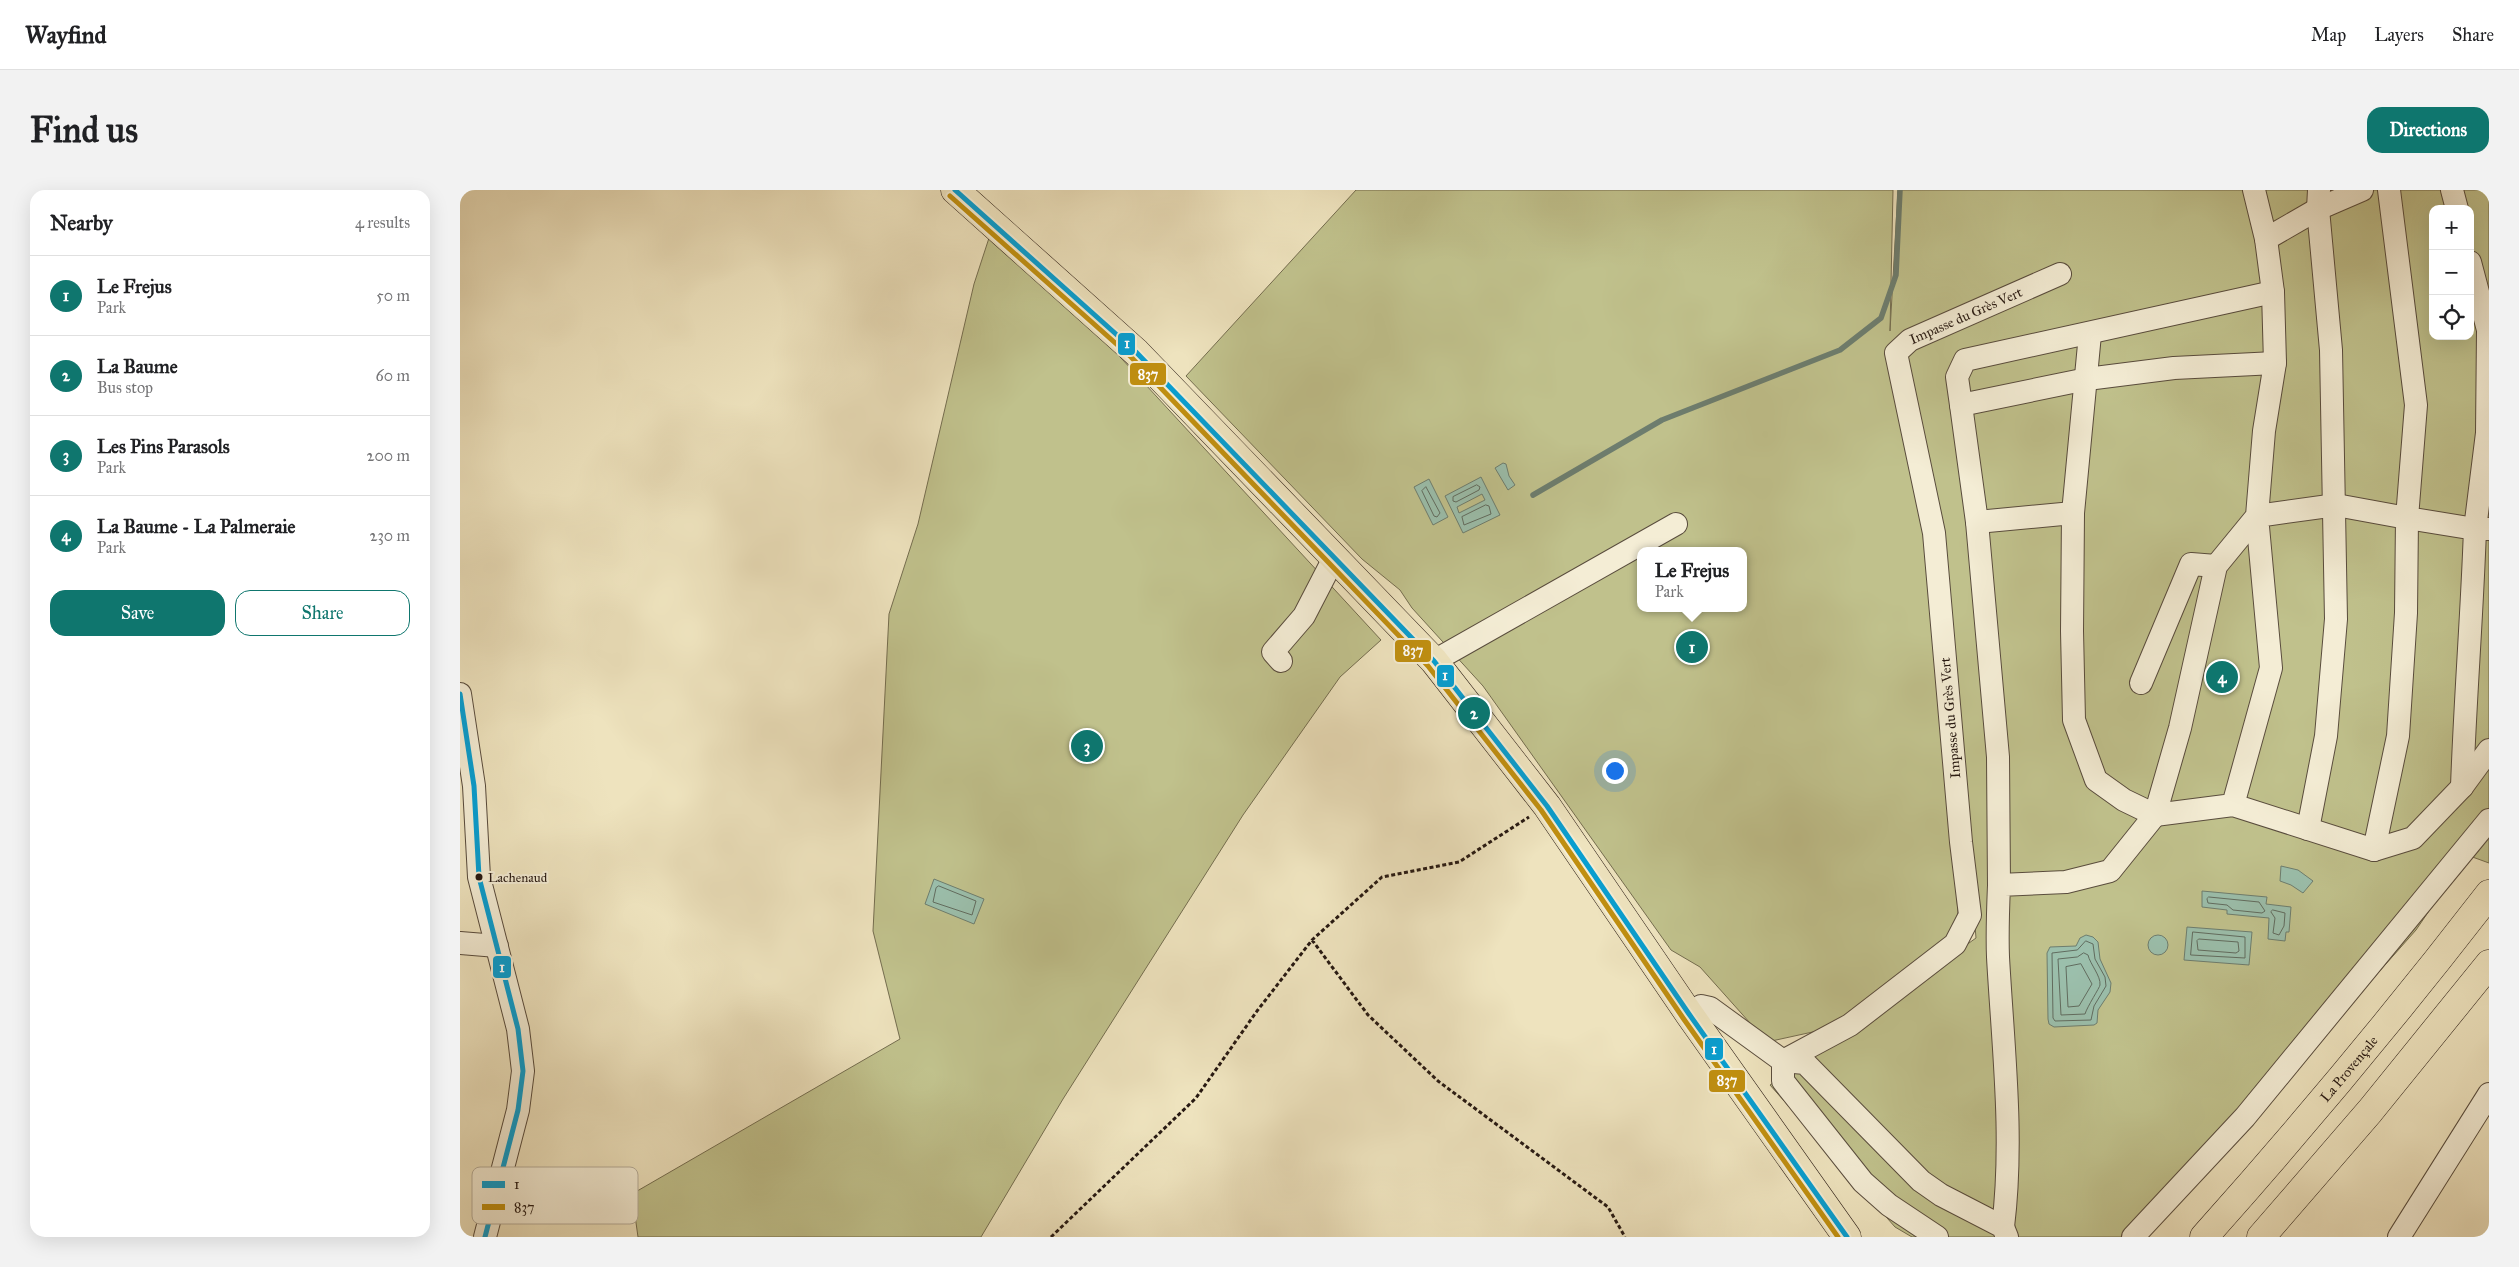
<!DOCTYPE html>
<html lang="en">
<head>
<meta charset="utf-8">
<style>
  body { margin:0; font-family:"IM FELL Great Primer",serif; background:#f2f2f2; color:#202124 }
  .controls { position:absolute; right:15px; top:15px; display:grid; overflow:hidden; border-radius:10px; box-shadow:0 5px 20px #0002 }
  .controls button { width:45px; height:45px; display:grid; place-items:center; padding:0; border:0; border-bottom:1px solid #e0e0e0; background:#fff; color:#202124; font:25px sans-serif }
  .you { position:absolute; left:1154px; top:580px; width:18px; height:18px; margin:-12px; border:4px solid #fff; border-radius:50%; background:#1a73e8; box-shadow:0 0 0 8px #1a73e833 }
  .badge { display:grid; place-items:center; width:32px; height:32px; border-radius:50%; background:#0f766e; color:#fff; font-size:16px; font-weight:700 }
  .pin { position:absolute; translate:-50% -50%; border:2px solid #fff; box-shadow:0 1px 5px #0006 }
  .popup { position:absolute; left:1177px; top:357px; width:110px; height:65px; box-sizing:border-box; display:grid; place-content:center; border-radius:10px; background:#fff; filter:drop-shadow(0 1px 4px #0005); font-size:16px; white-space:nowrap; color:#757577 }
  .popup b { font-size:19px; color:#202124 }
  .popup::after { content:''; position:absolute; left:50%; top:100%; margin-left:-10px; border:10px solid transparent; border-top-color:#fff }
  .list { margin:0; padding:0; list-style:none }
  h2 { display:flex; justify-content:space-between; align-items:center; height:65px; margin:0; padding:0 20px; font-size:21px }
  h2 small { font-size:16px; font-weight:400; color:#757577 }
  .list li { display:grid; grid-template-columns:32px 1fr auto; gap:15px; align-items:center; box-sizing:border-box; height:80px; padding:0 20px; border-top:1px solid #e0e0e0 }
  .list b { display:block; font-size:19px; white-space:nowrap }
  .list p { margin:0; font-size:16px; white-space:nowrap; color:#757577 }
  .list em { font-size:16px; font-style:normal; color:#757577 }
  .actions { display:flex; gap:10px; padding:15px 20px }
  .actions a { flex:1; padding:11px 0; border:1px solid #0f766e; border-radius:15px; text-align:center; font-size:18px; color:#0f766e }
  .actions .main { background:#0f766e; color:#fff }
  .icon { flex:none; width:28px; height:28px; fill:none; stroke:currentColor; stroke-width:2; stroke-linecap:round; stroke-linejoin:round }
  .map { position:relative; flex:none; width:2029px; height:1047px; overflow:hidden; border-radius:15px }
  header { display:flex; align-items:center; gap:30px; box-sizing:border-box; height:70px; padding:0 25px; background:#fff; border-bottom:1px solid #e0e0e0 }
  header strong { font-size:24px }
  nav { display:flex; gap:28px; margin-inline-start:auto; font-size:18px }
  .intro { display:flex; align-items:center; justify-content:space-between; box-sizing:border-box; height:120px; padding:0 30px }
  h1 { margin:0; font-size:35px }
  .button { padding:12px 22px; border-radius:15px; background:#0f766e; color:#fff; font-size:18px; font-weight:700 }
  main { display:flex; gap:30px; padding:0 30px }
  aside { flex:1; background:#fff; border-radius:15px; box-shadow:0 5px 20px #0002 }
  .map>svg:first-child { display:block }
</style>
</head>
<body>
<header>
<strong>Wayfind</strong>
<nav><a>Map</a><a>Layers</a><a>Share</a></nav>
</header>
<div class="intro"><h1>Find us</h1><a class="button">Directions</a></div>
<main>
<aside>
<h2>Nearby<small>4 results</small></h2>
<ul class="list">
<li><span class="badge">1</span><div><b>Le Frejus</b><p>Park</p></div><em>50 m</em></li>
<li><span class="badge">2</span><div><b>La Baume</b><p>Bus stop</p></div><em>60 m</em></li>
<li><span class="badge">3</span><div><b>Les Pins Parasols</b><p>Park</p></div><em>200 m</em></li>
<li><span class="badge">4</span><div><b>La Baume - La Palmeraie</b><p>Park</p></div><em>230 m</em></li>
</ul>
<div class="actions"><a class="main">Save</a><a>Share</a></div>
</aside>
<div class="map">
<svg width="2029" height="1047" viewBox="0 0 2029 1047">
  <rect width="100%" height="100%" fill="#eee3be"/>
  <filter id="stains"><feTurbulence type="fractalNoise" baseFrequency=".004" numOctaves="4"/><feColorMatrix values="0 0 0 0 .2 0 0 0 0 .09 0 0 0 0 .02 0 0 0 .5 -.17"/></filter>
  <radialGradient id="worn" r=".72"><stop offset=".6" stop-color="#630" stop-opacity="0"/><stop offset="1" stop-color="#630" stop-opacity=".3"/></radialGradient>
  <path fill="#c0c18c" stroke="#746d4f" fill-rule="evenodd" d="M 896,0 L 1433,0 L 1430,141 L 1438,0 L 2029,0 L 2029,673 L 2007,665 L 1956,740 L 1684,1047 L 1452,1047 L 1435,1037 L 1310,895 L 1516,748 L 1482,342 L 1467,342 L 1498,722 L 1493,745 L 1380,836 L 1307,852 L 1240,777 L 1211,760 L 1023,496 L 952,418 L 940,400 L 902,369 L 726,186 ZM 1973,19 L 2010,19 L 2010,146 L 1973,146 ZM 1181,361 L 1283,361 L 1283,418 L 1181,418 Z
    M 529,48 L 638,143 L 921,450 L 880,487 L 783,625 L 603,909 L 521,1047 L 178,1047 L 172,1004 L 440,849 L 413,741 L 429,424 L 458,334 L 514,94 Z"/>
  <path fill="#9bbfac" stroke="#6d7d6e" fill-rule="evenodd" d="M 1043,273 L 1046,274 L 1049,286 L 1055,295 L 1048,300 L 1035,278 Z
    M 1021,287 L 1040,325 L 1003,343 L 985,306 ZM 1022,304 L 1025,310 L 999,323 L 997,317 Z
    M 969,289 L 988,327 L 973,335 L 954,297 Z
    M 1821,676 L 1838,680 L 1853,691 L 1843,703 L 1831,695 L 1820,691 Z
    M 474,689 L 524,709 L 514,734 L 465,714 Z
    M 1742,701 L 1807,707 L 1806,714 L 1831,717 L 1829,742 L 1826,742 L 1825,751 L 1808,749 L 1809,728 L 1767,724 L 1767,720 L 1742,717 Z
    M 1727,737 L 1792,742 L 1789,775 L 1724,770 Z
    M 1626,745 L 1633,747 L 1638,752 L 1640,769 L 1651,793 L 1650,802 L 1638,820 L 1637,833 L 1634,835 L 1594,837 L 1589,834 L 1588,829 L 1587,763 L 1590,757 L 1616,756 L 1620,748 Z
    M1688 755a10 10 0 1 1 20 0a10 10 0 1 1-20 0Z"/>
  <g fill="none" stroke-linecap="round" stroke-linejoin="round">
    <path stroke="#616c5f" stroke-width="1" d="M 1017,295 L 1020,297 L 1019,300 L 996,312 L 993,311 L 993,307 Z
      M 966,297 L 980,323 L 977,327 L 974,326 L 962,301 Z
      M 1026,315 L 1029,316 L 1031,324 L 1004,335 L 1002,327 Z
      M 479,696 L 516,711 L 512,725 L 473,712 L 476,698 Z
      M 1749,707 L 1799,712 L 1805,721 L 1802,723 L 1773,720 L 1767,715 L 1748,713 L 1747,709 Z
      M 1813,720 L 1825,723 L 1824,736 L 1819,745 L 1813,743 L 1815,728 L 1811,722 Z
      M 1733,742 L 1785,747 L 1785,768 L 1731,765 Z
      M 1739,749 L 1778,752 L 1779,761 L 1776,763 L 1738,760 L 1737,751 Z
      M 1626,751 L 1633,754 L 1635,769 L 1645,787 L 1646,796 L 1634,816 L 1631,830 L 1595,831 L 1593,828 L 1592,763 L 1617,760 Z
      M 1624,763 L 1628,765 C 1630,774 1641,786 1640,795 C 1640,797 1627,817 1625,824 L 1601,825 L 1598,769 L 1617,767 Z
      M 1621,774 L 1632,794 L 1619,816 L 1608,817 L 1606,777 Z"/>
    <path stroke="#6d7d6e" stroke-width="5.5" d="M 1073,305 L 1202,230 L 1380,160 L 1421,128 L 1436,85 L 1440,0"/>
    <defs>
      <g id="minor">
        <path d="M 1794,0 L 1806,49"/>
        <path d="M 1929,0 L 1956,215 L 1947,328 L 2015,339 C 2012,425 2005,511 2002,597"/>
        <path d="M 1992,0 L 1997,19"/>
        <path d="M 2010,72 L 2028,140 L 2027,243 L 2015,339 L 2028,339"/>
        <path d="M 1813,102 L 1505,170 L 1497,187 L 1501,215 L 1627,189 L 1714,178 L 1815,173"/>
        <path d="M 1630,144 L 1613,323 L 1612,441 L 1614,530 L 1636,590 L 1664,610 L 1695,625 L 1773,615 L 1914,660 L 1938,546 L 1946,423 L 1947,328 L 1876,315 L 1797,326 L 1811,478 L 1773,615"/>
        <path d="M 1501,215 L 1517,332 L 1538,567 L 1539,695"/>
        <path d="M 1517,332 L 1613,323"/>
        <path d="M 821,471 L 813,462 L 844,426 L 875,366"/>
        <path d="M 974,471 L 1216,334"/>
        <path d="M 1681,493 L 1731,374 L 1756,376"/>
        <path d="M 0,504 L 14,596 L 19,687 L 58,839 L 63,881 L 58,920 L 25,1047"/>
        <path d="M 1848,639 L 1866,546 L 1876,429 L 1871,160 L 1858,19 L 1859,0"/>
        <path d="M 1914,660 L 1953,648 L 2002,597 L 2029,560"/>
        <path d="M 0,753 L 37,756"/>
        <path d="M 1229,824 L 1241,816 L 1250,818 L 1323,871 L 1345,873 L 1461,991 L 1481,1005 L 1543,1037 L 1547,1047"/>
        <path id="s1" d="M 1323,871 L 1390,835 L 1495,754 L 1510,725 L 1501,652 L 1474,343 L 1436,163 L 1450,150 L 1600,84"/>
        <path d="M 1323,871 L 1323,891 L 1403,992 L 1429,1015 L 1477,1047"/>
        <path d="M 1543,1037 C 1554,948 1543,857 1538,767 C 1537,743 1538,719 1539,695 L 1606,692 L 1650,681 L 1695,625 L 1720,538 L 1756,376 L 1797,326 L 1804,241 L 1815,173 L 1813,102 L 1806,49 L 1858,19 L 1902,0"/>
        <path d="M 1673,1047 L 1785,927 L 2029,630"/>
        <path d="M 1939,1047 L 2029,904"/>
      </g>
      <path id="major" d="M 495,0 L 676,162 L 974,471 L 1087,616 L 1229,824 L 1387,1047"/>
      <g id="highway">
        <path id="s2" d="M 1744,1047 C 1843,936 1938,822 2029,704"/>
        <path d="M 1801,1047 L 1910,921 L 2029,774"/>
      </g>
    </defs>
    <use href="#minor" stroke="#594c3d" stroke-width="24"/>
    <use href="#major" stroke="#271912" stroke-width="29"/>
    <use href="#highway" stroke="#271912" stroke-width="29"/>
    <path stroke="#271912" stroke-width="3" stroke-dasharray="4 2.5" stroke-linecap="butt" d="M 852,750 L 908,825 L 978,891 L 1148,1017 L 1165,1047
      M 591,1047 L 736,908 L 797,821 L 852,750 L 922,687 L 999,672 L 1069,627"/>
    <use href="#minor" stroke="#f4edd5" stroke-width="22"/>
    <use href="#major" stroke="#eee3be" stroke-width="28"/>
    <use href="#highway" stroke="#eee3be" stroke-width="28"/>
    <defs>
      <path id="bus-1" d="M 495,0 L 676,162 L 974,471 L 1087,616 L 1229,824 L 1387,1047
        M 0,504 L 14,596 L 19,687 L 58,839 L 63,881 L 58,920 L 25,1047"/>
      <path id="bus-2" d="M 490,6 L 671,167 L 968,476 L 1081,620 L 1223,828 L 1378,1047"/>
    </defs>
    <use href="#bus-1" stroke="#f4edd5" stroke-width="9"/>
    <use href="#bus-2" stroke="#f4edd5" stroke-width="9"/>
    <use href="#bus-1" stroke="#089ed0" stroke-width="5"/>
    <use href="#bus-2" stroke="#c08f10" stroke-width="5"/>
  </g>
  <circle fill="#271912" stroke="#f4edd5" stroke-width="2" cx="19" cy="687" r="4.5"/>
  <g text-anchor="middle" stroke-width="4" stroke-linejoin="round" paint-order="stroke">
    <g font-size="13" fill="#271912" stroke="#f4edd5" text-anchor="start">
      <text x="28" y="692">Lachenaud</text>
    </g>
    <g font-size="14" fill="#271912" stroke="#f4edd5">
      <text dy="5" stroke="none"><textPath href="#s1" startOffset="889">Impasse du Grès Vert</textPath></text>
      <text transform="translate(1490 528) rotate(-95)" y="5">Impasse du Grès Vert</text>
      <text dy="5" stroke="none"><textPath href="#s2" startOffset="222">La Provençale</textPath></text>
    </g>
  </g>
  <rect x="12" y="977" width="166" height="57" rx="8" fill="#f4edd5" stroke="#b6ad9a" stroke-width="1"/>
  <rect x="22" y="991" width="23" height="7" fill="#089ed0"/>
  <rect x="22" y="1014" width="23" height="6" fill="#c08f10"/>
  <g font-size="14" fill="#271912">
    <text x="54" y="999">1</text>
    <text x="54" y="1022">837</text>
  </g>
  <g stroke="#f4edd5" stroke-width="2">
    <rect x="657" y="142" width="19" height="24" rx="5" fill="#089ed0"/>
    <rect x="669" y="172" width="38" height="24" rx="5" fill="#c08f10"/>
    <rect x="934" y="449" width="38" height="24" rx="5" fill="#c08f10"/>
    <rect x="976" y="474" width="19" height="24" rx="5" fill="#089ed0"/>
    <rect x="32" y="765" width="20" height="24" rx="5" fill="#089ed0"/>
    <rect x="1244" y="847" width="20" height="24" rx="5" fill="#089ed0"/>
    <rect x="1248" y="879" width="38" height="24" rx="5" fill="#c08f10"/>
  </g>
  <g font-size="14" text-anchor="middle" font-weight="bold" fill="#fff">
    <text x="667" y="158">1</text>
    <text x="688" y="189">837</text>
    <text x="953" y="465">837</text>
    <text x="985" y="490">1</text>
    <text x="42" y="782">1</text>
    <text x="1254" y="864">1</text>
    <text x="1267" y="895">837</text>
  </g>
  <rect width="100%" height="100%" filter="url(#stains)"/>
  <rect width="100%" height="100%" fill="url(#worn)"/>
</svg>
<div class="controls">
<button>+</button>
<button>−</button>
<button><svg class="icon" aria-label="locate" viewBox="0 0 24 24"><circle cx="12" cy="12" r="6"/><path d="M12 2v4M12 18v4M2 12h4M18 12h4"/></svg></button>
</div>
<div class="you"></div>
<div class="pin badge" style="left:1232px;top:457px">1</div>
<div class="popup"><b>Le Frejus</b>Park</div>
<div class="pin badge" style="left:1014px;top:523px">2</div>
<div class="pin badge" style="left:627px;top:556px">3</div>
<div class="pin badge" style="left:1762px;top:487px">4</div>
</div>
</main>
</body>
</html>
